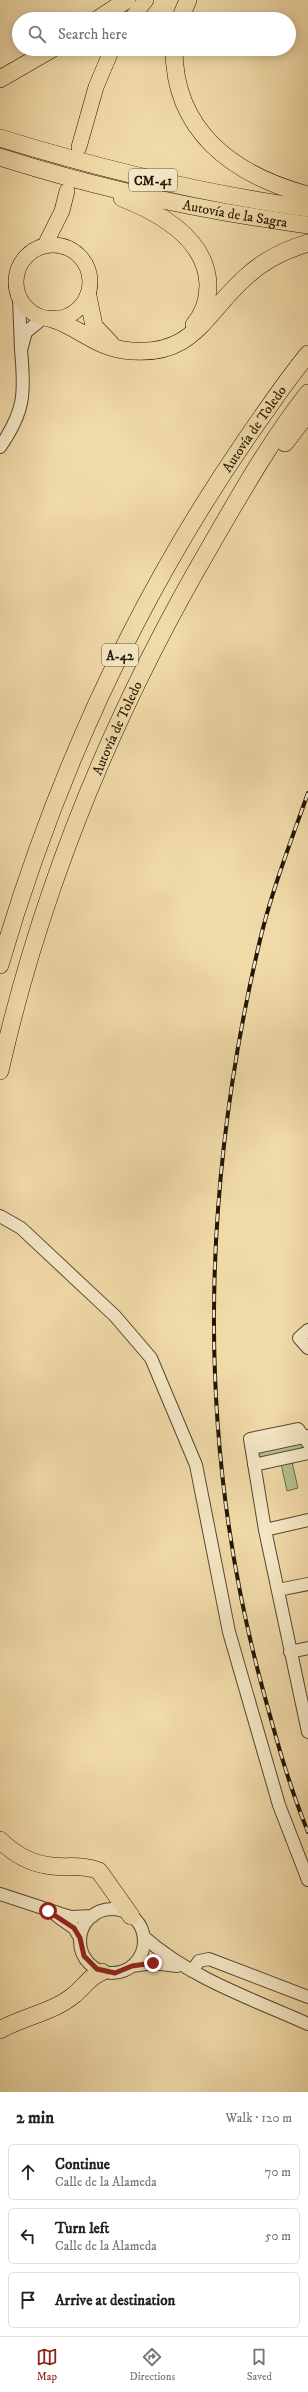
<!DOCTYPE html>
<html lang="en">
<head>
<meta charset="utf-8">
<style>
  body { margin:0; font-family:"IM FELL DW Pica",serif; background:#f2f2f2; color:#222 }
  .stop { position:absolute; width:12px; height:12px; margin:-9px; border:3px solid #8f2418; border-radius:50%; background:#fff }
  .stop.end { background:#8f2418; border-color:#fff; box-shadow:0 1px 4px #0008 }
  .list { margin:0; padding:0; list-style:none }
  h2 { display:flex; justify-content:space-between; align-items:center; height:52px; margin:0; padding:0 16px; font-size:17px }
  h2 small { font-size:13px; font-weight:400; color:#767676 }
  .list li { display:grid; grid-template-columns:26px 1fr auto; gap:12px; align-items:center; box-sizing:border-box; height:56px; margin:0 8px 8px; padding:0 8px; border:1px solid #e0e0e0; border-radius:6px }
  .list b { display:block; font-size:15px; white-space:nowrap }
  .list p { margin:0; font-size:13px; white-space:nowrap; color:#767676 }
  .list em { font-size:13px; font-style:normal; color:#767676 }
  .icon { flex:none; width:22px; height:22px; fill:none; stroke:currentColor; stroke-width:2; stroke-linecap:round; stroke-linejoin:round }
  .map { position:relative; flex:none; width:308px; height:2092px; overflow:hidden }
  .search { position:absolute; background:#fff; box-shadow:0 2px 10px #0003; left:12px; right:12px; top:12px; height:44px; display:flex; align-items:center; gap:10px; box-sizing:border-box; padding:0 14px; border-radius:22px; color:#767676; font-size:15px }
  .sheet { height:244px; background:#fff }
  nav { display:flex; justify-content:space-around; align-items:center; box-sizing:border-box; height:56px; border-top:1px solid #e0e0e0; background:#fff; font-size:11px; color:#767676 }
  nav a { display:grid; justify-items:center; gap:2px }
  nav .on { color:#8f2418 }
  .map>svg:first-child { display:block }
</style>
</head>
<body>
<div class="map">
<svg width="308" height="2092" viewBox="0 0 308 2092">
  <rect width="100%" height="100%" fill="#f0daa8"/>
  <filter id="stains"><feTurbulence type="fractalNoise" baseFrequency=".005" numOctaves="4"/><feColorMatrix values="0 0 0 0 .2 0 0 0 0 .09 0 0 0 0 .02 0 0 0 .5 -.17"/></filter>
  <radialGradient id="worn" r=".72"><stop offset=".6" stop-color="#630" stop-opacity="0"/><stop offset="1" stop-color="#630" stop-opacity=".3"/></radialGradient>
  <path fill="#b3c18c" stroke="#6b6c4a" d="M 304,1442 L 307,1448 L 258,1458 L 258,1453 Z
    M 292,1462 L 298,1488 L 287,1491 L 281,1464 Z"/>
  <g fill="none" stroke-linecap="round" stroke-linejoin="round">
    <defs>
      <path id="minor" d="M 19,298 L 21,350 L 26,332 L 43,318
        M 0,447 C 25,411 25,393 21,350
        M 0,1216 L 21,1228 L 115,1316 L 151,1358 L 196,1465 L 229,1632 L 279,1805 L 308,1880
        M 308,1330 L 299,1338 L 308,1348
        M 308,1443 L 298,1429 L 250,1439 L 265,1530 L 308,1732
        M 252,1448 L 308,1436
        M 254,1465 L 308,1453
        M 265,1530 L 308,1520
        M 278,1590 L 308,1584
        M 290,1652 L 308,1648
        M 0,1894 L 61,1914 L 71,1917 L 93,1916
        M80 1941a32 32 0 1 1 64 0a32 32 0 1 1-64 0Z
        M 57,1916 L 74,1928 L 80,1938
        M 144,1937 C 190,1978 252,1999 308,2024
        M 132,1966 L 153,1963 L 177,1966
        M 192,1971 L 199,1961 L 209,1959 L 308,1997"/>
      <path id="major" d="M 131,19 L 146,0
        M 79,147 L 96,87 L 112,49
        M16 282a37 37 0 1 1 74 0a37 37 0 1 1-74 0Z
        M 45,245 L 62,211 L 67,191"/>
      <g id="highway">
        <path d="M 98,19 L 127,0"/>
        <path d="M 180,19 L 188,0"/>
        <path d="M 174,49 C 174,132 234,175 308,195"/>
        <path d="M 0,79 L 52,49"/>
        <path d="M 0,138 C 101,169 203,194 308,208"/>
        <path id="s1" d="M 0,157 C 100,189 204,211 308,225"/>
        <path d="M 122,198 C 160,213 207,239 208,285 C 208,299 203,314 194,325"/>
        <path d="M 88,296 L 94,326 L 111,344"/>
        <path d="M 52,319 C 78,327 95,346 123,350 C 194,360 204,313 247,276 C 264,260 285,250 308,243"/>
        <path d="M 285,443 L 308,413"/>
        <path id="s2" d="M 0,965 C 55,777 136,599 247,438 C 267,409 286,381 308,354"/>
        <path id="s3" d="M 0,1071 C 42,885 115,709 211,545 C 241,493 271,440 308,393"/>
        <path d="M 0,1840 C 14,1854 32,1864 52,1866 C 68,1868 84,1864 99,1871 L 131,1916"/>
        <path d="M 0,2030 C 24,2016 52,2013 74,1995 C 84,1987 90,1976 102,1972"/>
      </g>
    </defs>
    <use href="#minor" stroke="#56472f" stroke-width="14"/>
    <use href="#major" stroke="#231607" stroke-width="16"/>
    <use href="#highway" stroke="#231607" stroke-width="18"/>
    <use href="#minor" stroke="#f5e7c6" stroke-width="12"/>
    <use href="#major" stroke="#f0daa8" stroke-width="15"/>
    <use href="#highway" stroke="#f0daa8" stroke-width="17"/>
    <defs>
      <path id="rail" d="M 308,793 C 291,841 272,890 260,940 C 201,1190 195,1441 263,1690 C 276,1738 289,1786 308,1832"/>
    </defs>
    <use href="#rail" stroke="#231607" stroke-width="4"/>
    <use href="#rail" stroke="#f5e7c6" stroke-width="2.5" stroke-dasharray="8" stroke-linecap="butt"/>
  </g>
  <g fill="none" stroke-linecap="round" stroke-linejoin="round">
    <path stroke="#8f2418" stroke-width="5" d="M 48,1911 L 74,1928 L 80,1938 L 84,1956 L 97,1969 L 115,1973 L 132,1966 L 153,1963"/>
  </g>
  <g text-anchor="middle" stroke-width="3.5" stroke-linejoin="round" paint-order="stroke">
    <g fill="#f5e7c6" stroke="#625540" stroke-width="1">
      <rect x="129" y="169" width="48" height="22" rx="3"/>
      <rect x="102" y="644" width="36" height="22" rx="3"/>
    </g>
    <g font-size="13" font-weight="bold" fill="#231607">
      <text x="153" y="185">CM-41</text>
      <text x="120" y="660">A-42</text>
    </g>
    <g font-size="14" fill="#231607" stroke="#f5e7c6">
      <text dy="5" stroke="none"><textPath href="#s1" startOffset="242">Autovía de la Sagra</textPath></text>
      <text dy="5" stroke="none"><textPath href="#s2" startOffset="596">Autovía de Toledo</textPath></text>
      <text dy="5" stroke="none"><textPath href="#s3" startOffset="363">Autovía de Toledo</textPath></text>
    </g>
  </g>
  <rect width="100%" height="100%" filter="url(#stains)"/>
  <rect width="100%" height="100%" fill="url(#worn)"/>
</svg>
<div class="stop" style="left:48px;top:1911px"></div>
<div class="stop end" style="left:153px;top:1963px"></div>
<div class="search"><svg class="icon" aria-label="search" viewBox="0 0 24 24"><circle cx="10" cy="10" r="6"/><path d="M15 15l6 6"/></svg>Search here</div>
</div>
<section class="sheet">
<h2>2 min<small>Walk · 120 m</small></h2>
<ul class="list">
<li><svg class="icon" aria-label="ahead" viewBox="0 0 24 24"><path d="M12 20V5M6 11l6-6 6 6"/></svg><div><b>Continue</b><p>Calle de la Alameda</p></div><em>70 m</em></li>
<li><svg class="icon" aria-label="left" viewBox="0 0 24 24"><path d="M17 20v-9H6M10 6l-5 5 5 5"/></svg><div><b>Turn left</b><p>Calle de la Alameda</p></div><em>50 m</em></li>
<li><svg class="icon" aria-label="arrive" viewBox="0 0 24 24"><path d="M6 21V4h12l-3 4 3 4H6"/></svg><div><b>Arrive at destination</b></div></li>
</ul>
</section>
<nav>
<a class="on"><svg class="icon" aria-label="map" viewBox="0 0 24 24"><path d="M3 6l6-2 6 2 6-2v14l-6 2-6-2-6 2zM9 4v14M15 6v14"/></svg>Map</a>
<a><svg class="icon" aria-label="directions" viewBox="0 0 24 24"><path d="M12 3l9 9-9 9-9-9zM9 14v-3h6M13 9l2 2-2 2"/></svg>Directions</a>
<a><svg class="icon" aria-label="saved" viewBox="0 0 24 24"><path d="M7 4h10v16l-5-4-5 4z"/></svg>Saved</a>
</nav>
</body>
</html>
